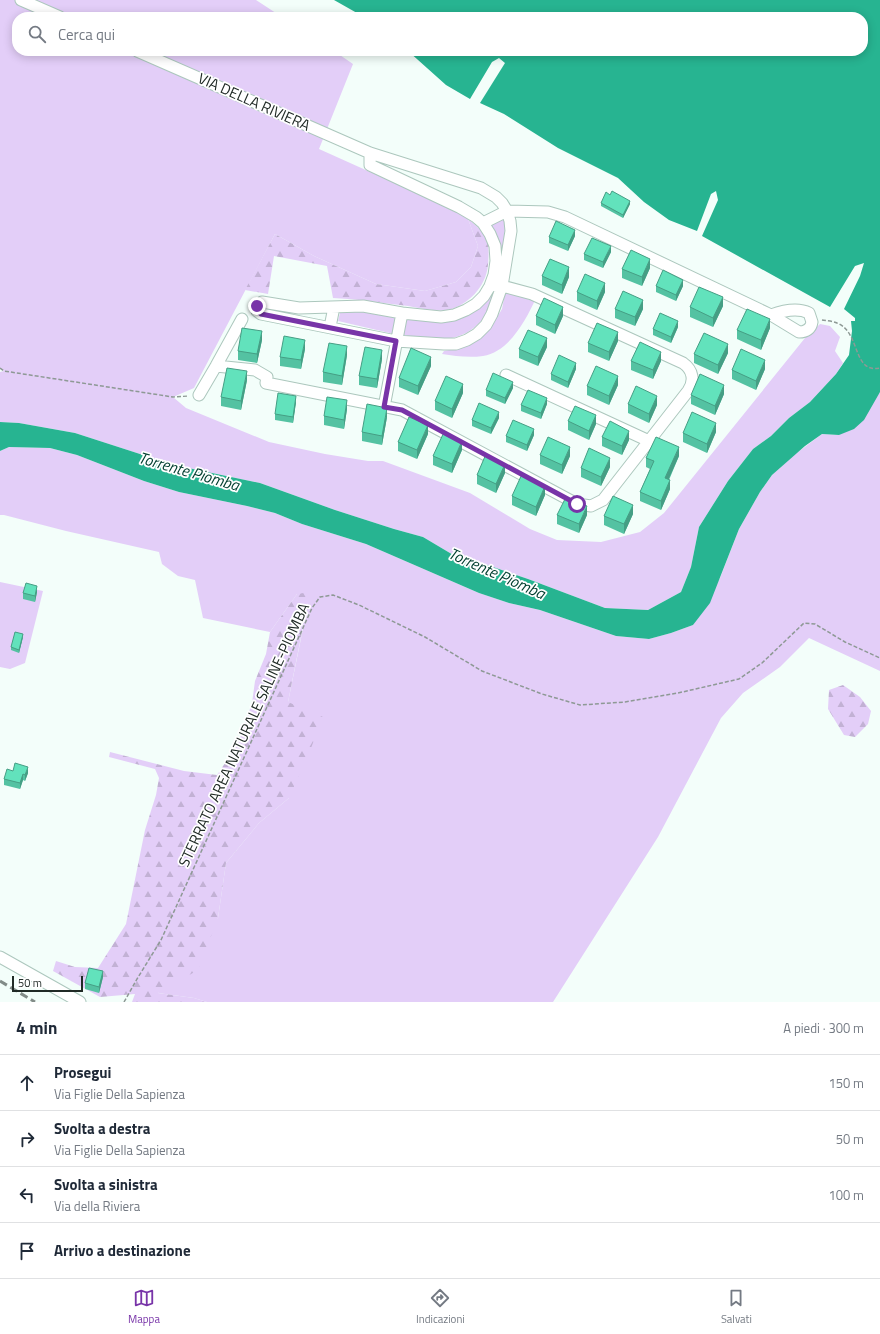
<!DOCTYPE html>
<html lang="it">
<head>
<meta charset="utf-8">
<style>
  body { margin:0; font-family:"Titillium Web",sans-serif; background:#f6f6f7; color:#1f2937 }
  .scale { position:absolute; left:12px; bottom:10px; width:71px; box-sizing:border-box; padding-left:4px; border:2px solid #202a26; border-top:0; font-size:11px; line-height:14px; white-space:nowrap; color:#202a26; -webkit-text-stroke:3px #fff; paint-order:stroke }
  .stop { position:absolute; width:12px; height:12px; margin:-9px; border:3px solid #7834a8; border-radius:50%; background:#fff }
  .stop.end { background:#7834a8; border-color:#fff; box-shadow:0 1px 4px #0008 }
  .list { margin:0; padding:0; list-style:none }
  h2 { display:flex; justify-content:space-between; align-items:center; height:52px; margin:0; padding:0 16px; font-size:17px }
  h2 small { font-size:13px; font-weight:400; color:#747a83 }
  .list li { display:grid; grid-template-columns:26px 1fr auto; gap:12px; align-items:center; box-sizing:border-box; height:56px; padding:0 16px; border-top:1px solid #e0e1e3 }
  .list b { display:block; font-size:15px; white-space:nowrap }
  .list p { margin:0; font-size:13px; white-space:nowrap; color:#747a83 }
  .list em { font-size:13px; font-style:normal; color:#747a83 }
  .icon { flex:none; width:22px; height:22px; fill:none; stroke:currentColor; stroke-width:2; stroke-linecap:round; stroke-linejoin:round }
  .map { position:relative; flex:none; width:880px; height:1002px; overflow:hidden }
  .search { position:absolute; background:#fff; box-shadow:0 2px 10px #0003; left:12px; right:12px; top:12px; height:44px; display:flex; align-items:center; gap:10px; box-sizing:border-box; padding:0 14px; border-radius:16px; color:#747a83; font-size:15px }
  .sheet { height:276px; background:#fff }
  nav { display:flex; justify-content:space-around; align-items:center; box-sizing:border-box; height:56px; border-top:1px solid #e0e1e3; background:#fff; font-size:11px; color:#747a83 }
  nav a { display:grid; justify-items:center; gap:2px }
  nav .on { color:#7834a8 }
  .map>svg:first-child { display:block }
</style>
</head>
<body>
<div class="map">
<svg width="880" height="1002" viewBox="0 0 880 1002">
  <defs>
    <pattern id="forest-firs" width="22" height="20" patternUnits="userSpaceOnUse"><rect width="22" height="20" fill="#e3cef8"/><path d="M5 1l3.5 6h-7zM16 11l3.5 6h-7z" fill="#c2b1d4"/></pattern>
  </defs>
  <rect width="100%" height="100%" fill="#f3fefa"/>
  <path fill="#e3cef8" d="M 0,0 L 256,0 L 282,17 L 17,17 L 17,51 L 334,51 L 353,64 L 319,149 L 408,189 L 444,203 L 468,219 L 478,246 L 471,267 L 456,282 L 425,291 L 376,284 L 314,256 L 275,234 L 194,388 L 173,397 L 186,408 L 269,442 L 325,454 L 368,461 L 383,461 L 470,493 L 530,529 L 557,540 L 601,542 L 640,532 L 664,513 L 805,338 L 820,324 L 830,326 L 840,337 L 835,351 L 843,363 L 836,374 L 810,402 L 789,418 L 771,436 L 753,449 L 728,481 L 699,527 L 691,567 L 681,592 L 648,610 L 605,608 L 528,579 L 487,565 L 460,559 L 423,537 L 394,529 L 335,510 L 260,483 L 174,465 L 75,433 L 19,423 L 0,422 L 0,372 L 4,371 L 0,368 Z
    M 503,214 C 508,235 502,255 498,275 L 495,234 L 490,222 Z
    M 491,288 L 498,288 C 494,297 491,308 485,316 C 464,345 434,341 403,335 L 405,317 L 434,322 L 449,320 Z
    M 505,293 L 536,298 C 526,320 509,352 483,356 C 469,358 455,356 442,354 L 444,351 L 459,348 L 484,334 L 496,319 L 502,309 Z
    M 341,309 L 399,315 L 394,334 L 338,321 Z
    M 880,392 L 880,671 L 809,638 L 780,667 L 743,693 L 721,718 L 658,837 L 553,1002 L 207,1002 L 194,998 L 158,993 L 218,918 L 226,863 L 259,823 L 289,798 L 288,702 L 308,604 L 297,594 L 270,632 L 203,618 L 195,580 L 178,576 L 162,564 L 159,552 L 66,531 L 4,515 L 0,515 L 0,451 L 9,447 L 50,448 L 77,455 L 144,481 L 179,492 L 247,506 L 275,513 L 302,524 L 366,544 L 479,593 L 509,603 L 540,610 L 616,636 L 649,639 L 671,633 L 693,625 L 720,578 L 739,529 L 760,492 L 772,475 L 794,455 L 822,434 L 839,435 Z
    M 0,582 L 43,591 L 25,663 L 10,669 L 0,667 Z"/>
  <path fill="url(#forest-firs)" d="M 468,219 C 488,235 490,239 488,265 C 486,287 468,305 448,310 C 435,312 421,308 408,306 C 383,303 358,299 333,298 L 327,266 L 274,256 L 268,294 L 245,290 L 275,234 L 314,256 L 376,284 L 425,291 L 456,282 L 471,267 L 478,246 Z
    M 310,592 L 288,702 L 323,717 L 311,748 L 289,798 L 259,823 L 226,863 L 218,918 L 198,970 L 158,993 L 194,998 L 207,1002 L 132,1002 L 135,994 L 100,997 L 53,971 L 56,961 L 75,967 L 98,968 L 126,924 L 145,830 L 156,795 L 159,778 L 155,769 L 109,757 L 110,752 L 184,771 L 217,775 L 238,744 L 252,703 L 255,681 L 266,654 L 270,632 L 297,594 Z
    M 843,685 L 860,697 L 871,711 L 868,724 L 855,737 L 844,735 L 828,709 L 829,690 Z"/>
  <path fill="#27b491" d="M 334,0 L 880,0 L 880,392 L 864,420 L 854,429 L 839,435 L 822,434 L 805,446 L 772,475 L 760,492 L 739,529 L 710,603 L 693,625 L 671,633 L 649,639 L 616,636 L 540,610 L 509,603 L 479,593 L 366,544 L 302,524 L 275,513 L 247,506 L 179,492 L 144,481 L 77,455 L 50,448 L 9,447 L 0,451 L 0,422 L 19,423 L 75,433 L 174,465 L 260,483 L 335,510 L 394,529 L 423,537 L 460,559 L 487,565 L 528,579 L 605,608 L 648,610 L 681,592 L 691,567 L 699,527 L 728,481 L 753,449 L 771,436 L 789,418 L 810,402 L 836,374 L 849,355 L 852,331 L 851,321 L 855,321 L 855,318 L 844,309 L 860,276 L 864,263 L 855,266 L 830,307 L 702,236 L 718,200 L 716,191 L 711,194 L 697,231 L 669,220 L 644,202 L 618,178 L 558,148 L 504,114 L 480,103 L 505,63 L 499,58 L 492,62 L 470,99 L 446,85 L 408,51 L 863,51 L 863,17 L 364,17 Z"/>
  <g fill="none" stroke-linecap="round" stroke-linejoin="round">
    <defs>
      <path id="minor" d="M 21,0 L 60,17
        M 137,51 L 370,153 L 481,188 L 496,197 L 502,203 L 507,211 L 510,221 L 511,231 L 502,286 L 492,314 L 486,325 L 477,334 L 467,340 L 456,344 L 444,344 L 396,341 L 261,314 L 257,311 L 258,305 L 262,302 L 299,308 L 363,306 L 402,313 L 441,317 L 454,315 L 466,310 L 476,304 L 484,296 L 490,286 L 494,275 L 496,261 L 495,246 L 490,234 L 483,223 L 476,217 L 459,207 L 370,165 L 370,153
        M 483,223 L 507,211 L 548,212 L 565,217 L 771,315 L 799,332 C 806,332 811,329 812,322 L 809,313 C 797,307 782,311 771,315
        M 330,327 L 334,307
        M 216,366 L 255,370 L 267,377 L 266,383 L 402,410 L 577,504 L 591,506 L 603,500 L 688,391 C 695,381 693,370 683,363 L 532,294 L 502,286 L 496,286
        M 506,375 L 649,441
        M 199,395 L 216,366 L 242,319
        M 384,407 L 402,313
        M 0,957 L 80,1002"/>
    </defs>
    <use href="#minor" stroke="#acc7bd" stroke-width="13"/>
    <path stroke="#8e9995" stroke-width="1.5" stroke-dasharray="4 2" stroke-linecap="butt" d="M 822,320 C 827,321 833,321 837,323 C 861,332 852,374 880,368
      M 0,368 L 4,371 L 173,397 L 189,396
      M 124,1002 L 137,979 L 161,940 L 312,608 L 320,597 L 333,595 L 359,605 L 425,637 L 482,671 L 542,694 L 580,705 L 625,702 L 678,693 L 739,679 L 762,663 L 804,623 L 815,624 L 845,642 L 880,658"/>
    <use href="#minor" stroke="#fff" stroke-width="11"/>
    <path stroke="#828c88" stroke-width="3" stroke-dasharray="8 4" stroke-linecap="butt" d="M 0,981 L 35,1002"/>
  </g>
  <path fill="#54c2a2" d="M 601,203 L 630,204 L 623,218 L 601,206 Z
    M 575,236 L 568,251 L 549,243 L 549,237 Z
    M 611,252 L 603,268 L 584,260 L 584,254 Z
    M 650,268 L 642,286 L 622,278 L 622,269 Z
    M 542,276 L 569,277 L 562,294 L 542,285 Z
    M 656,286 L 683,286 L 676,301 L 656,292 Z
    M 577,292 L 605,292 L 597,310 L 577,301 Z
    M 723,306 L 713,327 L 690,317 L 690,307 Z
    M 615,309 L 643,309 L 635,326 L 615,318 Z
    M 536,316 L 563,316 L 555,334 L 536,325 Z
    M 678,327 L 671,343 L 653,335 L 653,329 Z
    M 770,328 L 761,350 L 737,339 L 737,330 Z
    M 262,340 L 257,363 L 238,360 L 238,351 Z
    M 618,341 L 609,361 L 588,352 L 588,343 Z
    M 547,347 L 538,366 L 519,358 L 519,349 Z
    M 305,349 L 301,369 L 280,366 L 280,357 Z
    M 728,353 L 718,374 L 694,363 L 694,354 Z
    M 347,355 L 342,385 L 323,382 L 323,372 Z
    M 382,359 L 377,388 L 359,385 L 359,376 Z
    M 631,361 L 661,361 L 653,379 L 631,370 Z
    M 431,366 L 418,395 L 399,387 L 399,378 Z
    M 576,369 L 568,388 L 551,380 L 551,374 Z
    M 765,369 L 756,390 L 732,379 L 732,370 Z
    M 247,380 L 241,410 L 221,406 L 221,397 Z
    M 618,385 L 609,405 L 587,395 L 587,386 Z
    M 513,388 L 505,404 L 486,396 L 486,390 Z
    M 463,393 L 452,418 L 435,410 L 435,401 Z
    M 724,394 L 715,415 L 691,404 L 691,395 Z
    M 296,402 L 293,423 L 275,420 L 275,414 Z
    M 547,404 L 541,419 L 521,411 L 521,405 Z
    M 628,404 L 657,405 L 649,423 L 628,413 Z
    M 347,409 L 344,429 L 324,425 L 324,416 Z
    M 387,417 L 382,445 L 362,441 L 362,432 Z
    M 499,418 L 491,434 L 472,426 L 472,420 Z
    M 568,421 L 596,424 L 589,440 L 568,430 Z
    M 716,432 L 707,453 L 683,442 L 683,433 Z
    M 428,434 L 417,459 L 398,451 L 398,442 Z
    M 534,435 L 527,451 L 506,442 L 506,436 Z
    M 602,437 L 629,440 L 622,455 L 602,446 Z
    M 462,450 L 452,473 L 433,465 L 433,456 Z
    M 540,455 L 570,456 L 562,474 L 540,464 Z
    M 679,456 L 669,480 L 670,489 L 661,510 L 640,501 L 640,492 L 650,469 L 646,467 L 646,458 Z
    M 610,467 L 601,486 L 581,477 L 581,468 Z
    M 505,473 L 496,493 L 477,484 L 477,475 Z
    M 545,495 L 536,516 L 512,505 L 512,496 Z
    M 633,514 L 624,534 L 604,525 L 604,516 Z
    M 557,515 L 587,515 L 579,533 L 557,524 Z
    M 37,592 L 35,602 L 23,599 L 23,593 Z
    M 23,637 L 19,653 L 11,650 L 11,647 Z
    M 13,771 L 28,773 L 25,781 L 23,780 L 20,789 L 4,785 L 4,779 Z
    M 103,977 L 99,993 L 85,989 L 85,983 Z"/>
  <path fill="#459e84" d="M 630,201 L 630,204 L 623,218 L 623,215 Z
    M 575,230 L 575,236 L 568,251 L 568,245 Z
    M 611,246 L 611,252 L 603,268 L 603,262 Z
    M 650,259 L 650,268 L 642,286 L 642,277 Z
    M 569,267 L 569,277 L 562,294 L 562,285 Z
    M 683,280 L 683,286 L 676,301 L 676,295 Z
    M 605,283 L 605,292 L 597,310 L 597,301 Z
    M 723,297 L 723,306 L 713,327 L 713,318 Z
    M 643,300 L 643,309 L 635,326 L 635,317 Z
    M 563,307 L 563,316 L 555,334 L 555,325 Z
    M 770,319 L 770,328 L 761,350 L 761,340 Z
    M 678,321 L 678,327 L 671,343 L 671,337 Z
    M 262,331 L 262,340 L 257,363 L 257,354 Z
    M 618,332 L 618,341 L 609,361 L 609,352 Z
    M 547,338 L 547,347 L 538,366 L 538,357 Z
    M 305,340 L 305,349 L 301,369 L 301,360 Z
    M 728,344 L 728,353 L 718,374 L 718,365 Z
    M 347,346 L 347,355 L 342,385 L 342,376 Z
    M 382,350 L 382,359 L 377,388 L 377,379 Z
    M 661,352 L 661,361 L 653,379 L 653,370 Z
    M 431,357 L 431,366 L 418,395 L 418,386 Z
    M 765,360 L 765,369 L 756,390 L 756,381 Z
    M 576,363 L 576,369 L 568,388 L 568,382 Z
    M 247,371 L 247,380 L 241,410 L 241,401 Z
    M 618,376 L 618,385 L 609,405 L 609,396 Z
    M 513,382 L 513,388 L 505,404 L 505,398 Z
    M 463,384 L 463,393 L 452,418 L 452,409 Z
    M 724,385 L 724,394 L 715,415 L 715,406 Z
    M 296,396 L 296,402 L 293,423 L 293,417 Z
    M 657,396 L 657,405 L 649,423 L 649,414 Z
    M 547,398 L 547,404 L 541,419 L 541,413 Z
    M 347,400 L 347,409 L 344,429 L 344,420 Z
    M 387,408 L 387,417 L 382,445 L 382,436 Z
    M 499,412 L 499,418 L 491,434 L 491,428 Z
    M 596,415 L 596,424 L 589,440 L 589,431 Z
    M 716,423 L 716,432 L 707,453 L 707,444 Z
    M 428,425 L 428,434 L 417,459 L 417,450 Z
    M 534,429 L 534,435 L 527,451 L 527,445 Z
    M 629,431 L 629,440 L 622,455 L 622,446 Z
    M 462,441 L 462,450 L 452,473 L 452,464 Z
    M 570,447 L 570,456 L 562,474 L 562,465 Z
    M 679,447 L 679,456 L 665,487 L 665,478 Z
    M 610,458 L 610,467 L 601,486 L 601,477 Z
    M 505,464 L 505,473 L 496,493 L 496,484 Z
    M 670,480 L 670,489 L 661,510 L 661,501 Z
    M 545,486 L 545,495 L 536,516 L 536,507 Z
    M 633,505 L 633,514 L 624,534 L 624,524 Z
    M 587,506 L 587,515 L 579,533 L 579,524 Z
    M 37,586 L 37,592 L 35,602 L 35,596 Z
    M 23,634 L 23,637 L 19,653 L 19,650 Z
    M 28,767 L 28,773 L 25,781 L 25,775 Z
    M 23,774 L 23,780 L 20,789 L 20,783 Z
    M 103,971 L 103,977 L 99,993 L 99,987 Z"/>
  <path fill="#62e2bc" stroke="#459e84" d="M 612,191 L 630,201 L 623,215 L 601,203 L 606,192 L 610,195 Z
    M 556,221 L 575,230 L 568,245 L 549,237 Z
    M 592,238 L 611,246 L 603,262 L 584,254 Z
    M 631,250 L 650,259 L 642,277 L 622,269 Z
    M 550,259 L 569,267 L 562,285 L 542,276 Z
    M 663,270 L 683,280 L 676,295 L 656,286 Z
    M 585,274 L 605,283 L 597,301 L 577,292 Z
    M 699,287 L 723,297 L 713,318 L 690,307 Z
    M 623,291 L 643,300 L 635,317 L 615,309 Z
    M 544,298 L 563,307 L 555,325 L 536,316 Z
    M 747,309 L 770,319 L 761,340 L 737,330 Z
    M 660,313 L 678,321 L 671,337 L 653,329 Z
    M 597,323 L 618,332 L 609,352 L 588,343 Z
    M 242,328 L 262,331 L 257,354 L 238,351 Z
    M 528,330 L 547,338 L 538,357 L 519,349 Z
    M 704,333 L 728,344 L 718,365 L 694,354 Z
    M 284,336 L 305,340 L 301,360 L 280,357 Z
    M 640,342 L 661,352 L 653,370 L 631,361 Z
    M 329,343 L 347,346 L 342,376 L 323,372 Z
    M 365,347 L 382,350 L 377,379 L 359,376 Z
    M 411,348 L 431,357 L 418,386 L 399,378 Z
    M 741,349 L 765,360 L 756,381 L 732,370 Z
    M 559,355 L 576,363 L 568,382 L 551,374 Z
    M 596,366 L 618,376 L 609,396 L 587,386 Z
    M 227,368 L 247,371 L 241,401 L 221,397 Z
    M 493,373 L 513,382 L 505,398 L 486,390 Z
    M 700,374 L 724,385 L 715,406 L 691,395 Z
    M 446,376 L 463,384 L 452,409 L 435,401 Z
    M 636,386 L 657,396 L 649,414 L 628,404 Z
    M 528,390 L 547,398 L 541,413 L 521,405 Z
    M 278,393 L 296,396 L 293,417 L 275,414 Z
    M 327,397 L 347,400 L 344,420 L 324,416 Z
    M 479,403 L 499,412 L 491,428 L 472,420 Z
    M 367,404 L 387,408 L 382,436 L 362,432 Z
    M 575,406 L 596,415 L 589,431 L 568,421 Z
    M 692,412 L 716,423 L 707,444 L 683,433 Z
    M 409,417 L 428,425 L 417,450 L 398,442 Z
    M 513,420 L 534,429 L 527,445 L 506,436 Z
    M 610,421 L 629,431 L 622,446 L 602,437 Z
    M 444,432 L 462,441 L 452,464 L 433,456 Z
    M 548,437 L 570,447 L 562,465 L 540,455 Z
    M 656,437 L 679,447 L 665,478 L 670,480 L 661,501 L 640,492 L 654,461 L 646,458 Z
    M 589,448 L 610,458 L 601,477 L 581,468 Z
    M 486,454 L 505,464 L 496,484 L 477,475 Z
    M 522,474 L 545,486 L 536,507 L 512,496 Z
    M 613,496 L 633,505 L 624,524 L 604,516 Z
    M 566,497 L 574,501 L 587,506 L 579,524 L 557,515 Z
    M 26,583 L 37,586 L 35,596 L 23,593 Z
    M 15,632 L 23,634 L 19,650 L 11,647 Z
    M 15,763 L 28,767 L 25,775 L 23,774 L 20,783 L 4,779 L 7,769 L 13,771 Z
    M 89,968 L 103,971 L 99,987 L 85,983 Z"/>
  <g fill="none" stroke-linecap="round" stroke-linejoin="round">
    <path stroke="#7834a8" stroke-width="5" d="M 257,306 L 257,310 L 261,314 L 396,341 L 384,407 L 402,410 L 577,504"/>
  </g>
  <g text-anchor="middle" stroke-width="3.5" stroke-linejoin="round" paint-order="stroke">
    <g font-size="15" fill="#202a26" stroke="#fff">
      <text transform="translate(254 102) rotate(24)" y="5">VIA DELLA RIVIERA</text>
      <text transform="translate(244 735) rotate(-65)" y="5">STERRATO AREA NATURALE SALINE-PIOMBA</text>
    </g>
    <g font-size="16" font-style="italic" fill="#013e2f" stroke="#fff">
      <text transform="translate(189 471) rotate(16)" y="6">Torrente Piomba</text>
      <text transform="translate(497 573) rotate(24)" y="6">Torrente Piomba</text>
    </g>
  </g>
</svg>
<div class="scale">50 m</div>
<div class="stop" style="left:577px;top:504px"></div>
<div class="stop end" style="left:257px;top:306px"></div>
<div class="search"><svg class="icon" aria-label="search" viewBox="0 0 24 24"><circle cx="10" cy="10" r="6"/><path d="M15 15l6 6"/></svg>Cerca qui</div>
</div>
<section class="sheet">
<h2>4 min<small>A piedi · 300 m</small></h2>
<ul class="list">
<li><svg class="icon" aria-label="ahead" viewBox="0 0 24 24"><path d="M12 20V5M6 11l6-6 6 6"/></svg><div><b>Prosegui</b><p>Via Figlie Della Sapienza</p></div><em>150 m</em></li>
<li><svg class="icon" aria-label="right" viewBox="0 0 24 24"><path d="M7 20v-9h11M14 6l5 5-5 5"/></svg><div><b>Svolta a destra</b><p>Via Figlie Della Sapienza</p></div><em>50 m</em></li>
<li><svg class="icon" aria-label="left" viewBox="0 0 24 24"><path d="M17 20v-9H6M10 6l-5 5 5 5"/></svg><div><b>Svolta a sinistra</b><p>Via della Riviera</p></div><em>100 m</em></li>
<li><svg class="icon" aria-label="arrive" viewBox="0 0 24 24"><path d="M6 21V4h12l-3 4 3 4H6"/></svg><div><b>Arrivo a destinazione</b></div></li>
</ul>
</section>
<nav>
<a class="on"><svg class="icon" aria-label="map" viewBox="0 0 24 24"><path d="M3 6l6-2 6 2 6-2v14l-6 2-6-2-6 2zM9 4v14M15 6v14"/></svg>Mappa</a>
<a><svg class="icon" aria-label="directions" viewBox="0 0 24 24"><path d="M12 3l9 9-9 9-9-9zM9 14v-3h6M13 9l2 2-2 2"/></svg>Indicazioni</a>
<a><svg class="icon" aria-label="saved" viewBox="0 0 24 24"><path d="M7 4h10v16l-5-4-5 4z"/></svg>Salvati</a>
</nav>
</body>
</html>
